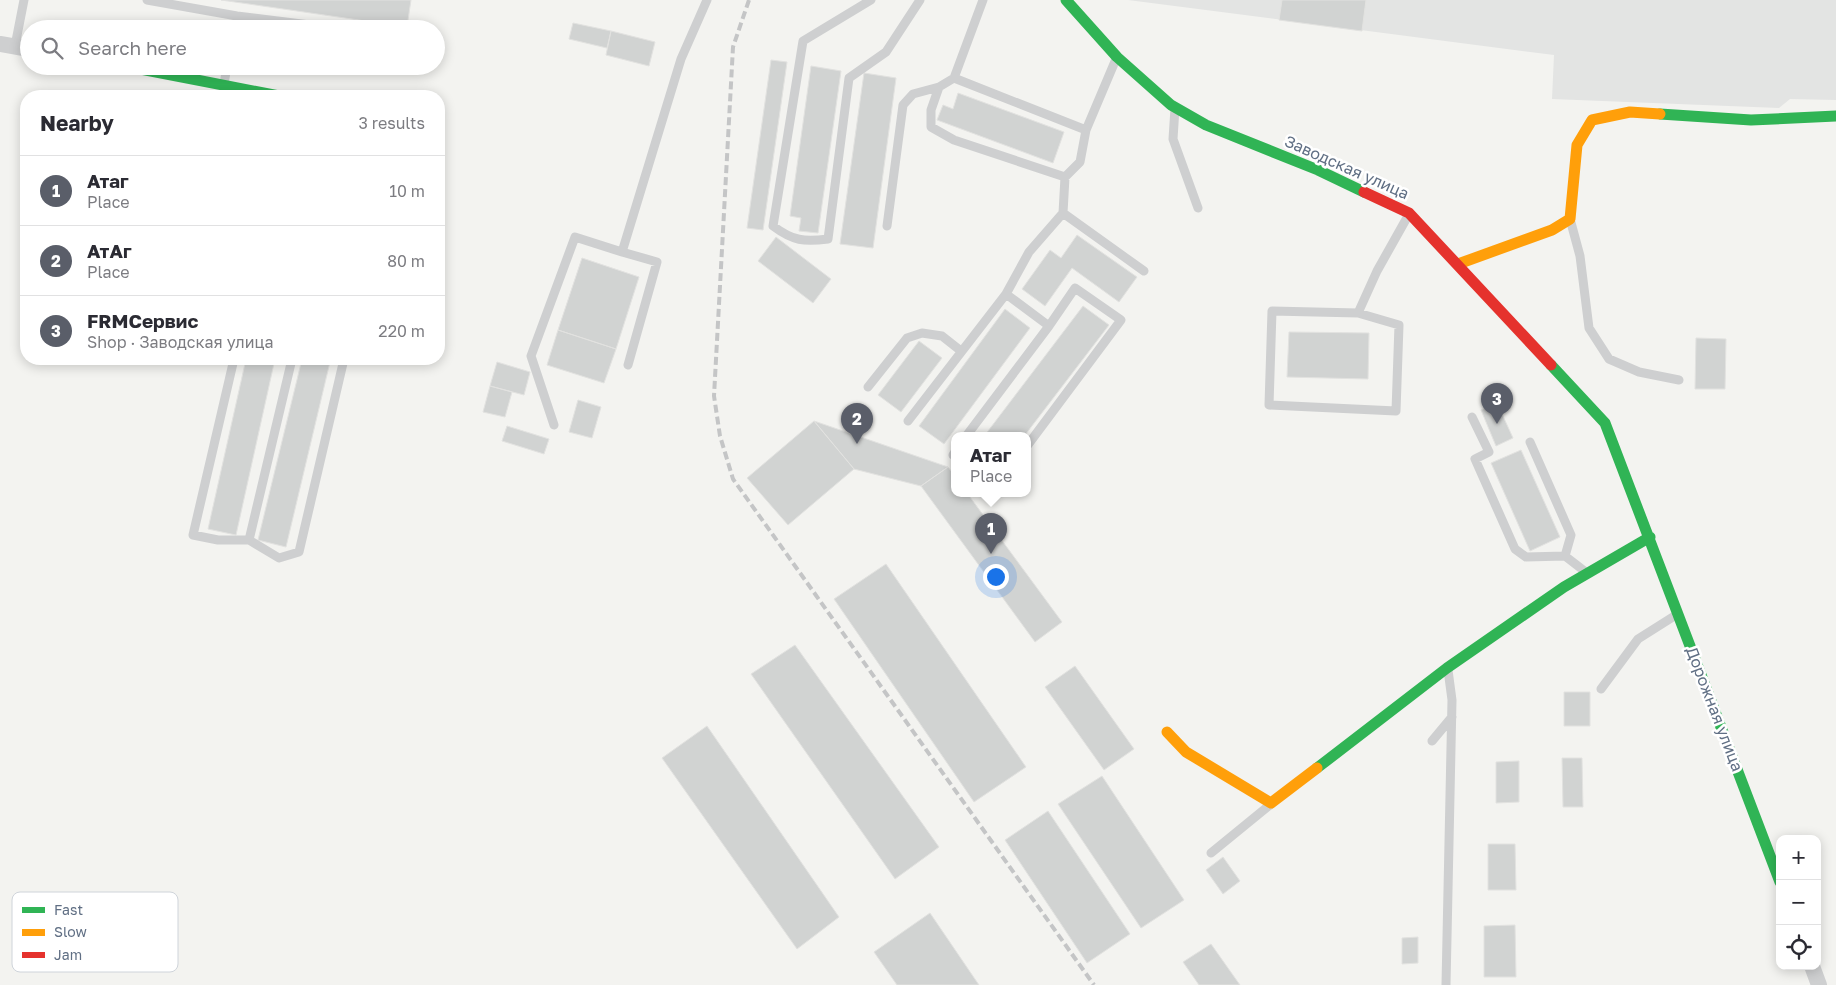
<!DOCTYPE html>
<html lang="en">
<head>
<meta charset="utf-8">
<style>
  body { margin:0; font-family:"Golos Text",sans-serif; background:#f7f7f7; color:#2b2b33 }
  .controls { position:absolute; right:15px; bottom:15px; display:grid; overflow:hidden; border-radius:10px; box-shadow:0 2px 12px #0003 }
  .controls button { width:45px; height:45px; display:grid; place-items:center; padding:0; border:0; border-bottom:1px solid #e1e1e2; background:#fff; color:#2b2b33; font:25px sans-serif }
  .you { position:absolute; left:995px; top:576px; width:18px; height:18px; margin:-12px; border:4px solid #fff; border-radius:50%; background:#1a73e8; box-shadow:0 0 0 8px #1a73e833 }
  .badge { display:grid; place-items:center; width:32px; height:32px; border-radius:50%; background:#5a5e69; color:#fff; font-size:16px; font-weight:700 }
  .pin { position:absolute; translate:-50% -41px; filter:drop-shadow(0 1px 2px #0008) }
  .pin::after { content:''; position:absolute; top:26px; width:18px; height:15px; background:inherit; clip-path:polygon(0 0,100% 0,50% 100%) }
  .popup { position:absolute; left:951px; top:432px; width:80px; height:65px; box-sizing:border-box; display:grid; place-content:center; border-radius:10px; background:#fff; filter:drop-shadow(0 1px 4px #0005); font-size:16px; white-space:nowrap; color:#7c7c81 }
  .popup b { font-size:19px; color:#2b2b33 }
  .popup::after { content:''; position:absolute; left:50%; top:100%; margin-left:-10px; border:10px solid transparent; border-top-color:#fff }
  .list { margin:0; padding:0; list-style:none }
  h2 { display:flex; justify-content:space-between; align-items:center; height:65px; margin:0; padding:0 20px; font-size:21px }
  h2 small { font-size:16px; font-weight:400; color:#7c7c81 }
  .list li { display:grid; grid-template-columns:32px 1fr auto; gap:15px; align-items:center; box-sizing:border-box; height:70px; padding:0 20px; border-top:1px solid #e1e1e2 }
  .list b { display:block; font-size:19px; white-space:nowrap }
  .list p { margin:0; font-size:16px; white-space:nowrap; color:#7c7c81 }
  .list em { font-size:16px; font-style:normal; color:#7c7c81 }
  .icon { flex:none; width:28px; height:28px; fill:none; stroke:currentColor; stroke-width:2; stroke-linecap:round; stroke-linejoin:round }
  .map { position:relative; flex:none; width:1836px; height:985px; overflow:hidden }
  .search { position:absolute; background:#fff; box-shadow:0 2px 12px #0003; left:20px; top:20px; width:425px; height:55px; display:flex; align-items:center; gap:12px; box-sizing:border-box; padding:0 18px; border-radius:28px; color:#7c7c81; font-size:19px }
  .panel { position:absolute; background:#fff; box-shadow:0 2px 12px #0003; left:20px; top:90px; width:425px; height:275px; border-radius:20px }
  .map>svg:first-child { display:block }
</style>
</head>
<body>
<div class="map">
<svg width="1836" height="985" viewBox="0 0 1836 985">
  <rect width="100%" height="100%" fill="#f3f3f0"/>
  <path fill="#e3e4e3" d="M 1128,0 L 1836,0 L 1836,100 L 1790,99 L 1779,108 L 1552,99 L 1554,55 Z"/>
  <path fill="#d1d3d2" stroke="#e2e2e0" d="M 221,0 L 411,0 L 407,27 Z
    M 1282,0 L 1366,0 L 1362,31 L 1279,20 Z
    M 573,23 L 611,31 L 607,48 L 569,39 Z
    M 611,31 L 655,42 L 649,66 L 606,55 Z
    M 771,60 L 787,62 L 763,230 L 747,228 Z
    M 811,66 L 841,71 L 818,233 L 799,231 L 801,218 L 790,216 Z
    M 864,73 L 896,78 L 873,248 L 840,244 Z
    M 958,93 L 1064,132 L 1053,163 L 937,120 L 943,105 L 953,109 Z
    M 1077,235 L 1137,277 L 1119,302 L 1072,268 L 1045,306 L 1022,289 L 1050,250 L 1061,258 Z
    M 776,237 L 831,279 L 813,303 L 758,261 Z
    M 582,258 L 639,277 L 616,349 L 558,330 Z
    M 1083,306 L 1109,325 L 1025,435 L 985,435 Z
    M 1005,309 L 1030,328 L 944,444 L 919,426 Z
    M 558,330 L 616,349 L 604,383 L 547,365 Z
    M 1289,332 L 1369,333 L 1368,379 L 1287,377 Z
    M 1696,338 L 1726,339 L 1725,389 L 1695,389 Z
    M 919,341 L 942,358 L 901,412 L 878,395 Z
    M 246,359 L 275,359 L 236,535 L 208,529 Z
    M 302,359 L 330,362 L 286,547 L 258,540 Z
    M 497,362 L 530,372 L 524,395 L 490,386 Z
    M 490,386 L 512,392 L 505,417 L 483,412 Z
    M 578,400 L 601,407 L 592,438 L 569,432 Z
    M 1497,403 L 1513,438 L 1496,446 L 1481,410 Z
    M 814,421 L 948,467 L 921,486 L 854,469 Z
    M 814,421 L 854,469 L 788,525 L 747,478 Z
    M 507,426 L 549,439 L 544,454 L 502,441 Z
    M 1521,450 L 1560,537 L 1530,551 L 1491,463 Z
    M 948,467 L 955,476 L 955,493 L 967,493 L 1062,622 L 1035,642 L 921,486 Z
    M 886,564 L 1026,767 L 974,802 L 834,599 Z
    M 795,645 L 939,847 L 895,879 L 751,674 Z
    M 1075,666 L 1134,749 L 1104,770 L 1045,687 Z
    M 1564,692 L 1590,692 L 1590,726 L 1564,726 Z
    M 707,726 L 839,917 L 797,949 L 662,758 Z
    M 1562,758 L 1582,758 L 1583,807 L 1563,807 Z
    M 1519,761 L 1519,802 L 1496,803 L 1496,762 Z
    M 1102,776 L 1184,900 L 1141,928 L 1058,804 Z
    M 1048,811 L 1130,934 L 1087,963 L 1005,840 Z
    M 1488,844 L 1515,844 L 1516,890 L 1488,890 Z
    M 1223,857 L 1240,881 L 1223,894 L 1206,870 Z
    M 930,913 L 979,985 L 897,985 L 874,952 Z
    M 1515,925 L 1516,977 L 1484,977 L 1484,926 Z
    M 1418,937 L 1418,963 L 1402,964 L 1402,938 Z
    M 1211,944 L 1240,985 L 1199,985 L 1183,962 Z"/>
  <g fill="none" stroke-linecap="round" stroke-linejoin="round">
    <path stroke="#cecfd0" stroke-width="9" d="M 147,0 L 237,16 L 342,29
      M 871,0 L 803,41 L 773,226 C 793,241 804,242 828,239 L 849,78 L 886,52 L 920,0
      M 235,29 L 237,16
      M 15,46 L 24,0
      M 224,84 L 227,66
      M 939,87 L 931,110 L 931,127 L 954,140 L 1065,177 L 1080,162 L 1086,130 L 954,78
      M 1175,108 L 1173,139 L 1198,208
      M 1086,130 L 1116,59
      M 1063,213 L 1144,271
      M 1570,219 L 1580,256 L 1589,328 L 1609,359 L 1639,372 L 1679,380
      M 887,226 L 903,105 L 913,94 L 939,87 L 954,78 L 983,0
      M 1358,313 L 1399,325 L 1396,411 L 1269,405 L 1272,311 L 1358,313 L 1377,271 L 1409,214
      M 234,359 L 193,535 L 218,540 L 249,540 L 279,558 L 299,552 L 344,359
      M 628,365 L 657,262 L 622,252 L 681,59 L 707,0
      M 868,387 L 907,338 L 922,333 L 942,336 L 961,351
      M 1472,417 L 1489,452 L 1475,459 L 1515,549 L 1526,557 L 1565,556
      M 908,421 L 1006,294
      M 554,425 L 531,356 L 575,237 L 622,252
      M 967,435 L 1049,326
      M 1530,442 L 1571,535 L 1565,556 L 1587,573
      M 1027,446 L 1121,320 L 1075,288 L 1049,326 L 1006,294 L 1029,252 L 1063,213 L 1065,177
      M 953,455 L 955,452
      M 249,540 L 292,359
      M 1601,689 L 1638,639 L 1676,615
      M 1432,741 L 1452,717
      M 1211,853 L 1271,804
      M 1446,985 L 1452,700 L 1448,670"/>
    <path stroke="#cecfd0" stroke-width="16" d="M 0,44 L 29,49
      M 1812,966 L 1819,985"/>
    <path stroke="#30b455" stroke-width="11" d="M 1066,0 L 1117,57 L 1171,105 L 1206,125 L 1318,170 L 1364,192
      M 125,66 L 279,96
      M 1660,114 L 1751,120 L 1836,116
      M 1551,365 L 1605,423 L 1780,882
      M 1317,768 L 1447,668 L 1564,587 L 1650,537"/>
    <path stroke="#ff9f0a" stroke-width="11" d="M 1458,264 L 1552,230 L 1570,219 L 1577,145 L 1592,120 L 1630,112 L 1660,114
      M 1167,732 L 1186,752 L 1271,803 L 1317,768"/>
    <path stroke="#e5322d" stroke-width="11" d="M 1364,192 L 1409,213 L 1551,365"/>
    <path stroke="#c4c5c6" stroke-width="4" stroke-dasharray="8 4" stroke-linecap="butt" d="M 749,0 L 733,47 L 714,396 L 720,436 L 733,479 L 1094,985"/>
  </g>
  <g text-anchor="middle" stroke-width="5" stroke-linejoin="round" paint-order="stroke">
    <g font-size="16" fill="#606f84" stroke="#fff">
      <text transform="translate(1347 167) rotate(24)" y="6">Заводская улица</text>
      <text transform="translate(1715 709) rotate(69)" y="6">Дорожная улица</text>
    </g>
  </g>
  <rect x="12" y="892" width="166" height="80" rx="8" fill="#fff" stroke="#cfd4da" stroke-width="1"/>
  <rect x="22" y="907" width="23" height="6" fill="#30b455"/>
  <rect x="22" y="929" width="23" height="7" fill="#ff9f0a"/>
  <rect x="22" y="952" width="23" height="6" fill="#e5322d"/>
  <g font-size="14" fill="#606f84">
    <text x="54" y="915">Fast</text>
    <text x="54" y="937">Slow</text>
    <text x="54" y="960">Jam</text>
  </g>
</svg>
<div class="controls">
<button>+</button>
<button>−</button>
<button><svg class="icon" aria-label="locate" viewBox="0 0 24 24"><circle cx="12" cy="12" r="6"/><path d="M12 2v4M12 18v4M2 12h4M18 12h4"/></svg></button>
</div>
<div class="you"></div>
<div class="pin badge" style="left:991px;top:554px">1</div>
<div class="popup"><b>Атаг</b>Place</div>
<div class="pin badge" style="left:857px;top:444px">2</div>
<div class="pin badge" style="left:1497px;top:424px">3</div>
<div class="search"><svg class="icon" aria-label="search" viewBox="0 0 24 24"><circle cx="10" cy="10" r="6"/><path d="M15 15l6 6"/></svg>Search here</div>
<section class="panel">
<h2>Nearby<small>3 results</small></h2>
<ul class="list">
<li><span class="badge">1</span><div><b>Атаг</b><p>Place</p></div><em>10 m</em></li>
<li><span class="badge">2</span><div><b>АтАг</b><p>Place</p></div><em>80 m</em></li>
<li><span class="badge">3</span><div><b>FRMСервис</b><p>Shop · Заводская улица</p></div><em>220 m</em></li>
</ul>
</section>
</div>
</body>
</html>
